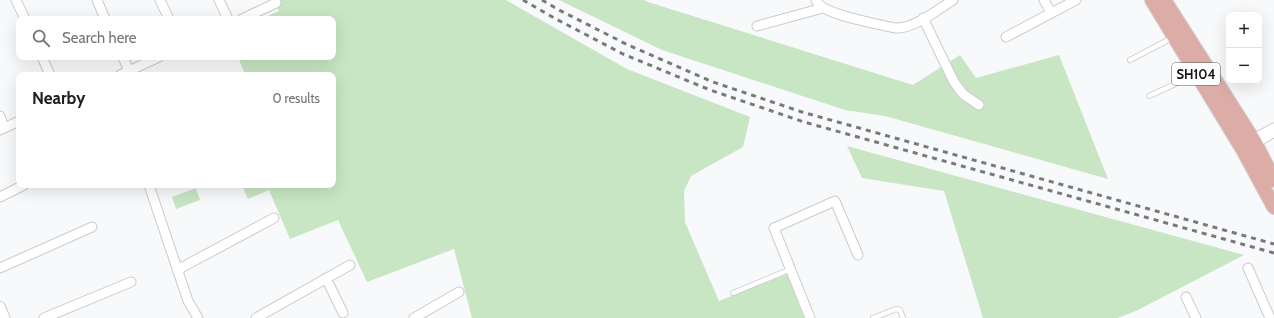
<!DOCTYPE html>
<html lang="en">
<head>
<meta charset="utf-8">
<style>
  body { margin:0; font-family:Cabin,sans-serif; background:#f6f6f6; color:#202124 }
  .controls { position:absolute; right:12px; top:12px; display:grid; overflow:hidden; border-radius:8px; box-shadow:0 4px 16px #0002 }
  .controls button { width:36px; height:36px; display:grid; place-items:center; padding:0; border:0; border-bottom:1px solid #e0e0e0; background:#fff; color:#202124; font:20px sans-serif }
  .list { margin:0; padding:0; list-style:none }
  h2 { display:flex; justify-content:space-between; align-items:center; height:52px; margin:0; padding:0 16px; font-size:17px }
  h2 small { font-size:13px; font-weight:400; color:#757577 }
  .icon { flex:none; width:22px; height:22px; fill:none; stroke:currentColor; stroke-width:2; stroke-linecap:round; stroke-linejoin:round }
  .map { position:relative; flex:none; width:1274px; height:318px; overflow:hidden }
  .search { position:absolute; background:#fff; box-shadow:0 4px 16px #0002; left:16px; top:16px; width:320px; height:44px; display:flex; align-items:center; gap:10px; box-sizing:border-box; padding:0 14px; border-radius:8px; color:#757577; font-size:15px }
  .panel { position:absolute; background:#fff; box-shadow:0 4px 16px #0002; left:16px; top:72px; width:320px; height:116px; border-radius:8px }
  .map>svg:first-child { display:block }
</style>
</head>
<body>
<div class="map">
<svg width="1274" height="318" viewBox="0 0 1274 318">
  <rect width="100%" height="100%" fill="#f8f9fb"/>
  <path fill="#c8e6c3" d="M 274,0 L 506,0 L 627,69 L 750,117 L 743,147 L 691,176 L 684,191 L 685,222 L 719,301 L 787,274 L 804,318 L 472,318 L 454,249 L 367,282 L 338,220 L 290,239 L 269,190 L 248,199 L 242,185 L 333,185 L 333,75 L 238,75 L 244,72 L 238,57 L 333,57 L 333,19 L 261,19 L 279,11 Z
    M 559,0 L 644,0 L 648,2 L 913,85 L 960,55 L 976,78 L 1059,55 L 1108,179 L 885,116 L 845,110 L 662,50 Z
    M 847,146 L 1244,255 L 1136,311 L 1117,318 L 983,318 L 944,191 L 862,178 Z
    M 196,188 L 200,200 L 176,209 L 172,197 Z"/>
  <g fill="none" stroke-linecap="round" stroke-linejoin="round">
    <defs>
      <path id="lane" d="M 1130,60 L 1172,38
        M 1149,96 L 1195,75
        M 733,293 L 791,269
        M 873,318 L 896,309 L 900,310 L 903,318"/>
      <path id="street" d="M 16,0 L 25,19
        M 97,0 L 105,19
        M 160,0 L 169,19
        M 219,0 L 228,19
        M 816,0 C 821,15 879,24 895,28 C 914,29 937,10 953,0
        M 1044,0 L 1051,13
        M 923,18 L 954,82 L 963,94 L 979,105
        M 242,19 L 276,3
        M 757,26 L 823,8
        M 1006,37 L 1076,0
        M 42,57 L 50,75
        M 123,57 L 129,71
        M 120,75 L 159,57
        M 0,116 L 4,128
        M 0,130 L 19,121
        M 149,185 L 188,301 L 198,318
        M 0,197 L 24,185
        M 0,268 L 92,227
        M 1248,268 L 1270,318
        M 177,270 L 274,218
        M 326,278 L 343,313
        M 1186,297 L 1196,318
        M 0,306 L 5,318
        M 44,318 L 131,282
        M 256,318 L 350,265
        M 414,318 L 459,292
        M 810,318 L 774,228 L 835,201 L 858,255"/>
      <path id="secondary" d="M 1246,146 L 1274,130"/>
      <path id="primary" d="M 1152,0 L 1242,148 L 1274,207
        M 1164,0 L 1254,141 L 1274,180"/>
    </defs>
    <use href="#lane" stroke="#cacbcc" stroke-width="6"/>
    <use href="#street" stroke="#cacbcc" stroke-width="11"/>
    <use href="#secondary" stroke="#cacbcc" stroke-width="15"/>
    <use href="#primary" stroke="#d5d5d5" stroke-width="16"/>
    <use href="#lane" stroke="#fff" stroke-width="4.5"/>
    <use href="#street" stroke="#fff" stroke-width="9"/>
    <use href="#secondary" stroke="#fff" stroke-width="13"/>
    <use href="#primary" stroke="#dcada6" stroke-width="14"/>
    <path stroke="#79797a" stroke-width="3" stroke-dasharray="5 5" stroke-linecap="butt" d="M 523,0 L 556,19 L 623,54 L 710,90 L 804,122 L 1274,253
      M 542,0 L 559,10 L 628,45 L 713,82 L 802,112 L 1274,244"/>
  </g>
  <g text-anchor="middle" stroke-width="4" stroke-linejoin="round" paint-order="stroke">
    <rect fill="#fff" stroke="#5c5c5d" stroke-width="1" x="1172" y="63" width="48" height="22" rx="3"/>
    <g font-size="13" font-weight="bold" fill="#161617">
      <text x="1196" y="79">SH104</text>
    </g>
  </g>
</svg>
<div class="controls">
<button>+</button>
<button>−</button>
</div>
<div class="search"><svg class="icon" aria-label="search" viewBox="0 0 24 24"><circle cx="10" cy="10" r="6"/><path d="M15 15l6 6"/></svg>Search here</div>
<section class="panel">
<h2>Nearby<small>0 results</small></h2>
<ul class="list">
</ul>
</section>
</div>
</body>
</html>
